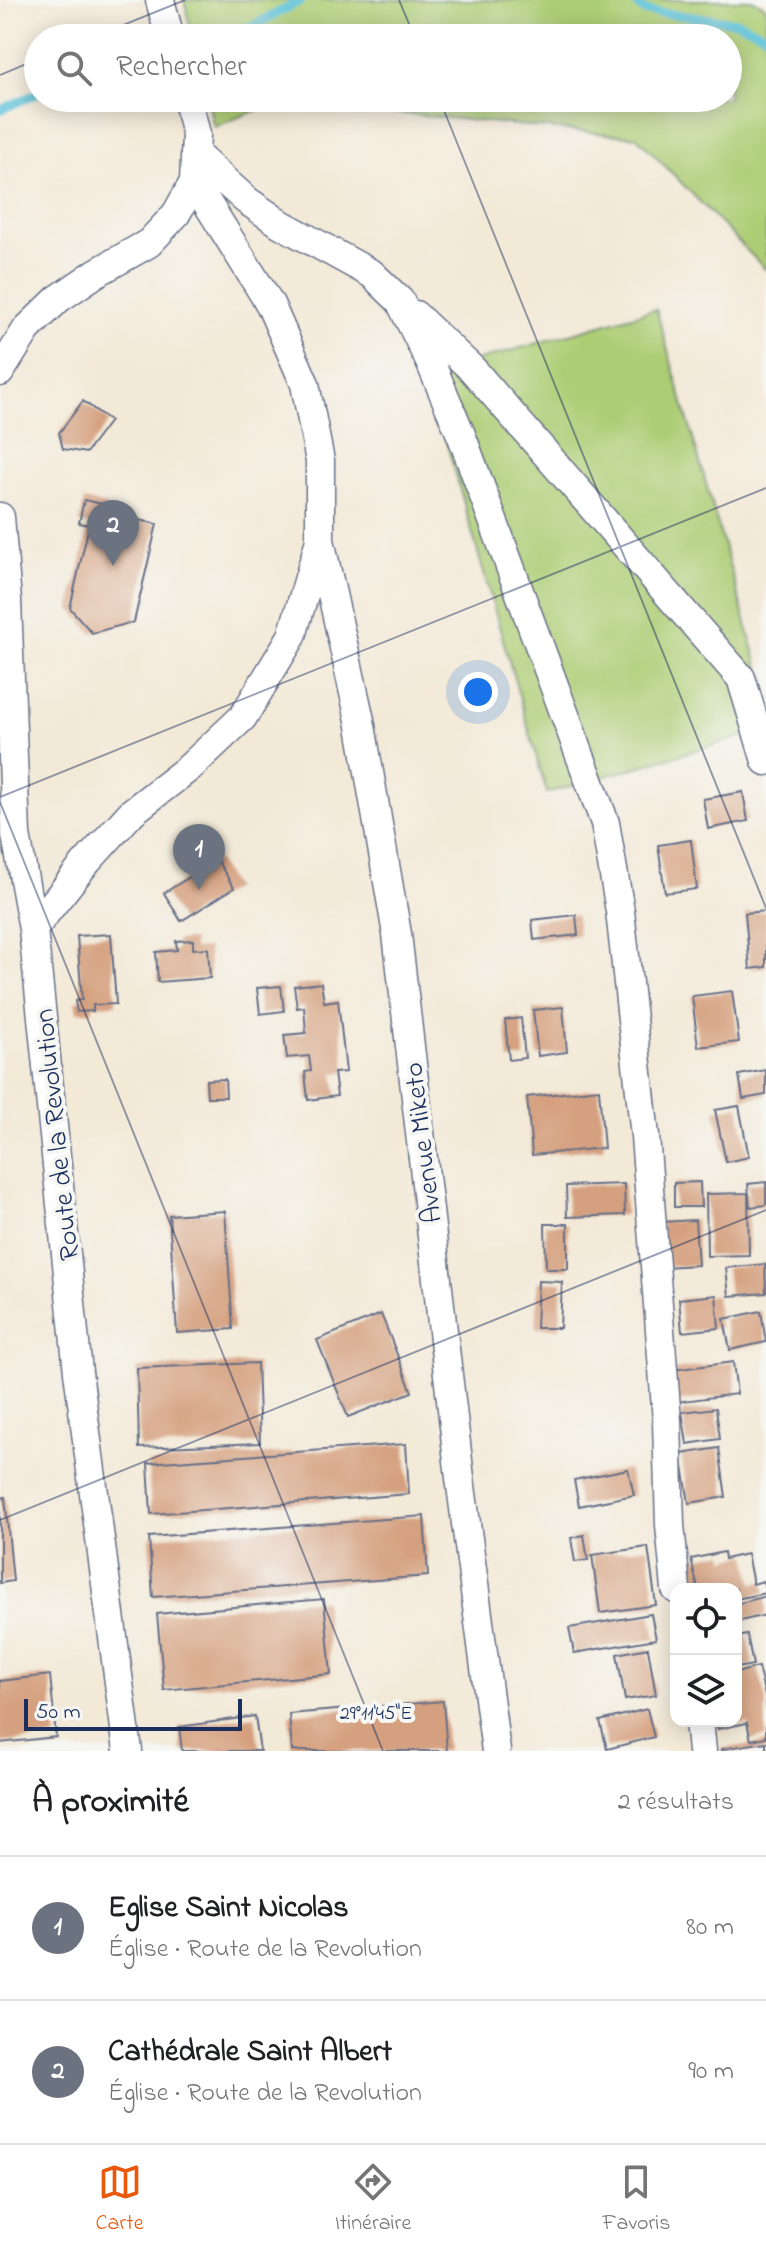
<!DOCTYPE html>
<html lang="fr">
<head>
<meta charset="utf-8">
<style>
  body { margin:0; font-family:"Indie Flower",sans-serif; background:#f6f6f6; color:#202124 }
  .controls { position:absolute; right:24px; bottom:24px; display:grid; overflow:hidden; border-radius:16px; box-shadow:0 4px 20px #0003 }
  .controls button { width:72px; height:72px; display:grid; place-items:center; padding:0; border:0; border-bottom:2px solid #e0e0e0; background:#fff; color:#202124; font:40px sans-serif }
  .scale { position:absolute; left:24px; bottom:20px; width:218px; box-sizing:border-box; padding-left:8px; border:4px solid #1b2f5e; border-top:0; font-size:22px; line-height:28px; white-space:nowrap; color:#1b2f5e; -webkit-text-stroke:6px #f6f6f2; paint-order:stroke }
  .you { position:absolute; left:478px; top:692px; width:28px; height:28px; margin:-20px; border:6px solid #fff; border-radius:50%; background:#1a73e8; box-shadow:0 0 0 12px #1a73e833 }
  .badge { display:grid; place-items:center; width:52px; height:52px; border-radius:50%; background:#ea580c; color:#fff; font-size:26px; font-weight:700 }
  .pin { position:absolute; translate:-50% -66px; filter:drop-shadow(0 2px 4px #0008) }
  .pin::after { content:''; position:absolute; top:42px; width:28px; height:24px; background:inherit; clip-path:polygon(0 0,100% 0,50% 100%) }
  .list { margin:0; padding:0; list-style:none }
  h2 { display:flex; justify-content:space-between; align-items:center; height:104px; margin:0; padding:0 32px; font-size:34px }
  h2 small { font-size:26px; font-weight:400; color:#757577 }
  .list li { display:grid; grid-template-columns:52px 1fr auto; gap:24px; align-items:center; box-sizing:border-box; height:144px; padding:0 32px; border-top:2px solid #e0e0e0 }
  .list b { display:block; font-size:30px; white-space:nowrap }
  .list p { margin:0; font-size:26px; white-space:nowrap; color:#757577 }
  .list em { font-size:26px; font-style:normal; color:#757577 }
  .icon { flex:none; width:44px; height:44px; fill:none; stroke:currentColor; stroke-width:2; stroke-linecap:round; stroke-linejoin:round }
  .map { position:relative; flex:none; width:766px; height:1751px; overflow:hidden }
  .search { position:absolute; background:#fff; box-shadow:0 4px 20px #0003; left:24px; right:24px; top:24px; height:88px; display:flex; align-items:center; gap:20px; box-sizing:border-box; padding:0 28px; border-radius:44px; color:#757577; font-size:30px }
  .sheet { height:392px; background:#fff }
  nav { display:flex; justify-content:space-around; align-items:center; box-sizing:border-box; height:112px; border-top:2px solid #e0e0e0; background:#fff; font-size:22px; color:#757577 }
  nav a { display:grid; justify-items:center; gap:4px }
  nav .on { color:#ea580c }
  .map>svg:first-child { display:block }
</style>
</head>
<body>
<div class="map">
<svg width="766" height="1751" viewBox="0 0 766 1751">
  <rect width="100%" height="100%" fill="#f6f6f2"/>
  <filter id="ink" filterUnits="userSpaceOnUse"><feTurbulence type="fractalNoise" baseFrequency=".0125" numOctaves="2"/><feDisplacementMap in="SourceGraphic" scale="16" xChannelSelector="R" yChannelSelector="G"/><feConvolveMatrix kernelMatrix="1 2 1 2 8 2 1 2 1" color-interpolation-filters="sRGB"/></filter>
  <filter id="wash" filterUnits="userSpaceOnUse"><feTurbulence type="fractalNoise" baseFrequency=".006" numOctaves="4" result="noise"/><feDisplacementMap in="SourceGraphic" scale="32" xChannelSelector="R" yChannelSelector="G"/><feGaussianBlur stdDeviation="1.8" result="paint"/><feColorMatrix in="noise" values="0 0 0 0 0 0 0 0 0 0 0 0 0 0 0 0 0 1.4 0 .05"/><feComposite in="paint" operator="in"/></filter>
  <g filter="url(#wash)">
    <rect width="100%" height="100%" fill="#f3e9d7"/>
    <path fill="#adcd74" stroke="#647e69" stroke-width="2" d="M 184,0 L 754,0 L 766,7 L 766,270 L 637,137 L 369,110 L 330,98 L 728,98 L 728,38 L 193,38 Z
      M 207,98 L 287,98 L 214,127 Z
      M 656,309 L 766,693 L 766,730 L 547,793 L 427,375 Z"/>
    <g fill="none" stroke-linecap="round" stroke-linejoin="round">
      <path stroke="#5bc2d9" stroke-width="9" d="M 633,0 L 644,11 L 737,22 L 766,35
        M 206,38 L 253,26 L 302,0
        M 0,110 L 38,93"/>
    </g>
    <g id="blocks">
      <path fill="#d5a07f" d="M 83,401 L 110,421 L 86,453 L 63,449 L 59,433 Z
        M 84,500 L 107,505 L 105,512 L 157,524 L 134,622 L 92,633 L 70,608 L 89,525 L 79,523 Z
        M 743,792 L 748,821 L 708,829 L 703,799 Z
        M 691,840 L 697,889 L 665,893 L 658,845 Z
        M 217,860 L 234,888 L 181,921 L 164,893 Z
        M 766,911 L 766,967 L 750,969 L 745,913 Z
        M 576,915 L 578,935 L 534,940 L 532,920 Z
        M 111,934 L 116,1004 L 93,1005 L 93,1011 L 77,1012 L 75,1001 L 82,1000 L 77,936 Z
        M 193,940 L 193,949 L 208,948 L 210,978 L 158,982 L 156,952 L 177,950 L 176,941 Z
        M 321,983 L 324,1002 L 338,1000 L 346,1072 L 334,1073 L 337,1096 L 308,1100 L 305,1072 L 311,1071 L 309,1056 L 287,1058 L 284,1035 L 306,1033 L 304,1007 L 297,1008 L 294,986 Z
        M 281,986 L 284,1011 L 260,1014 L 257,988 Z
        M 732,991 L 739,1042 L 698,1047 L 692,996 Z
        M 563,1007 L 567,1052 L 538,1056 L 533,1010 Z
        M 521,1018 L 525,1058 L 509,1060 L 505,1020 Z
        M 766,1070 L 766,1095 L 743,1099 L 739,1075 Z
        M 225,1079 L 226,1097 L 207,1097 L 206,1080 Z
        M 599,1089 L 604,1148 L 532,1155 L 527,1097 Z
        M 739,1106 L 749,1157 L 726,1162 L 715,1110 Z
        M 700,1182 L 701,1207 L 674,1207 L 674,1183 Z
        M 766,1182 L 766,1205 L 750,1207 L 748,1184 Z
        M 624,1184 L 625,1215 L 567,1217 L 566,1186 Z
        M 748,1193 L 749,1255 L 707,1256 L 706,1194 Z
        M 225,1211 L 233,1329 L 177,1333 L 169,1215 Z
        M 695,1220 L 698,1265 L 663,1267 L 661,1222 Z
        M 545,1224 L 568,1224 L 568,1269 L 546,1269 Z
        M 765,1264 L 766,1293 L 729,1296 L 726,1268 Z
        M 538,1281 L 562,1282 L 560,1328 L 536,1328 Z
        M 716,1295 L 719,1328 L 682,1332 L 679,1299 Z
        M 761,1311 L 766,1342 L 730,1350 L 724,1319 Z
        M 381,1314 L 412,1392 L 348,1417 L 317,1340 Z
        M 733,1362 L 737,1394 L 676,1402 L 672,1370 Z
        M 257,1363 L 260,1443 L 139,1448 L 137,1368 Z
        M 716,1408 L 720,1439 L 687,1444 L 682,1412 Z
        M 406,1444 L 409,1494 L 151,1514 L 148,1463 Z
        M 719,1448 L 726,1497 L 689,1503 L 681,1454 Z
        M 628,1469 L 634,1495 L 579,1506 L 574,1480 Z
        M 5,1497 L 13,1581 L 0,1583 L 0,1498 Z
        M 424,1516 L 428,1576 L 153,1597 L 149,1537 Z
        M 584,1535 L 588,1560 L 575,1562 L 571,1538 Z
        M 648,1547 L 656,1605 L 600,1613 L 592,1555 Z
        M 724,1552 L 725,1559 L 747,1554 L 753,1584 L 763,1581 L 766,1593 L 736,1599 L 736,1589 L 698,1589 L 691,1559 Z
        M 766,1596 L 766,1615 L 736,1622 L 736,1604 Z
        M 324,1599 L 331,1674 L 164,1690 L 157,1614 Z
        M 651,1614 L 656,1639 L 574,1653 L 569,1628 Z
        M 747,1635 L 753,1665 L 736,1668 L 736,1637 Z
        M 648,1648 L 656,1695 L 625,1700 L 617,1654 Z
        M 758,1667 L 766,1700 L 766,1737 L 751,1740 L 747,1723 L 718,1729 L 716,1721 L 736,1721 L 736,1673 Z
        M 50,1675 L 56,1737 L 0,1743 L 0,1681 Z
        M 443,1701 L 447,1751 L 292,1751 L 289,1714 Z
        M 647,1709 L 654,1737 L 607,1749 L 600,1721 Z
        M 255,1716 L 260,1751 L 182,1751 L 179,1727 Z
        M 766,1742 L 766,1751 L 721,1751 L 721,1749 Z"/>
    </g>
  </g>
  <g filter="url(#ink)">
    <use href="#blocks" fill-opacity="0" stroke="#677088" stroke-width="2"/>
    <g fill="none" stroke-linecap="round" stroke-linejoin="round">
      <defs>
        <path id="minor" d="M 160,0 L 170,38
          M 195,154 L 246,200 L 281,224 L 372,274 L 400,301 L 431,364 L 462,437 L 605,823 L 620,911 L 645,1136 L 667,1421 L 670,1525 L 676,1589
          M 415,315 L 473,370 L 741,678 L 766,761
          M 0,372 L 27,329 L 58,299 L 96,273 L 149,243 L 176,214 L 194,182 L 196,134 L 187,98
          M 0,517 L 7,601 L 16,835 L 33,929 L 78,1372 L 128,1751
          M 320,540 L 360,720 L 397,934 L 460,1478 L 496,1751
          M 33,929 L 84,865 L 132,812 L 190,767 L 243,717 L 292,636 L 320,540 L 320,461 L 305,384 L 270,304 L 194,182
          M 699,1721 L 702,1751"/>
      </defs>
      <use href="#minor" stroke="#677088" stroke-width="31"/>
      <use href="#minor" stroke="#fff" stroke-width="28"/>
    </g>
  </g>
  <path fill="none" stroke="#1b2f5e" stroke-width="2" stroke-opacity="0.45" d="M 399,0 L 415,38M 91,38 L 185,0M 0,75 L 38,59M 439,98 L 766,908M 0,797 L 766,488M 0,802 L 383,1751M 0,1520 L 766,1210"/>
  <g text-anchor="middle" stroke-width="8" stroke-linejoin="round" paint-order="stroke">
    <g font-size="28" fill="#1b2f5e" stroke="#f6f6f2">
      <text transform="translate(55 1135) rotate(-96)" y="10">Route de la Revolution</text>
      <text transform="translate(421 1143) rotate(-97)" y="10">Avenue Miketo</text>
    </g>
  </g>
  <g font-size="20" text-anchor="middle" fill="#1b2f5e" stroke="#f6f6f2" stroke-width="8" stroke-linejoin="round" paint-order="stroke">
    <text x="376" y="1719">29°11'45"E</text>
  </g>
</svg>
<div class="controls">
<button><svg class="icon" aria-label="locate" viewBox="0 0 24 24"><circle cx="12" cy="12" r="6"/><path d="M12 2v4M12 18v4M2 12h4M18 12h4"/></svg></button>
<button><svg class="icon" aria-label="layers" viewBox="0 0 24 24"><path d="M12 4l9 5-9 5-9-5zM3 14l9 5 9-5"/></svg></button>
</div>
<div class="scale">50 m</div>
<div class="you"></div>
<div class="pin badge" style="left:199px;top:890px;background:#6b7280">1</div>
<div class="pin badge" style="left:113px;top:566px;background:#6b7280">2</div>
<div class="search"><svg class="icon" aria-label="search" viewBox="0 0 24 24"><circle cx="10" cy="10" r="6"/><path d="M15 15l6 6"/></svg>Rechercher</div>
</div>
<section class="sheet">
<h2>À proximité<small>2 résultats</small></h2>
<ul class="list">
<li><span class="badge" style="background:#6b7280">1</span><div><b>Eglise Saint Nicolas</b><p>Église · Route de la Revolution</p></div><em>80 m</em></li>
<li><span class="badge" style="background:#6b7280">2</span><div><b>Cathédrale Saint Albert</b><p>Église · Route de la Revolution</p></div><em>90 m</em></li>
</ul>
</section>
<nav>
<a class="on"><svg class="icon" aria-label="map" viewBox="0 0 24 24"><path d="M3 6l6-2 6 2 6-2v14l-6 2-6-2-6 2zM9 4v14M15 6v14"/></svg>Carte</a>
<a><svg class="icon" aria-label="directions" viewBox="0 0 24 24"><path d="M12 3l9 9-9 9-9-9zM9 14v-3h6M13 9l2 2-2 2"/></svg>Itinéraire</a>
<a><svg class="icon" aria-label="saved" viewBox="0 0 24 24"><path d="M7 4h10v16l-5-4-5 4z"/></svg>Favoris</a>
</nav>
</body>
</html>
